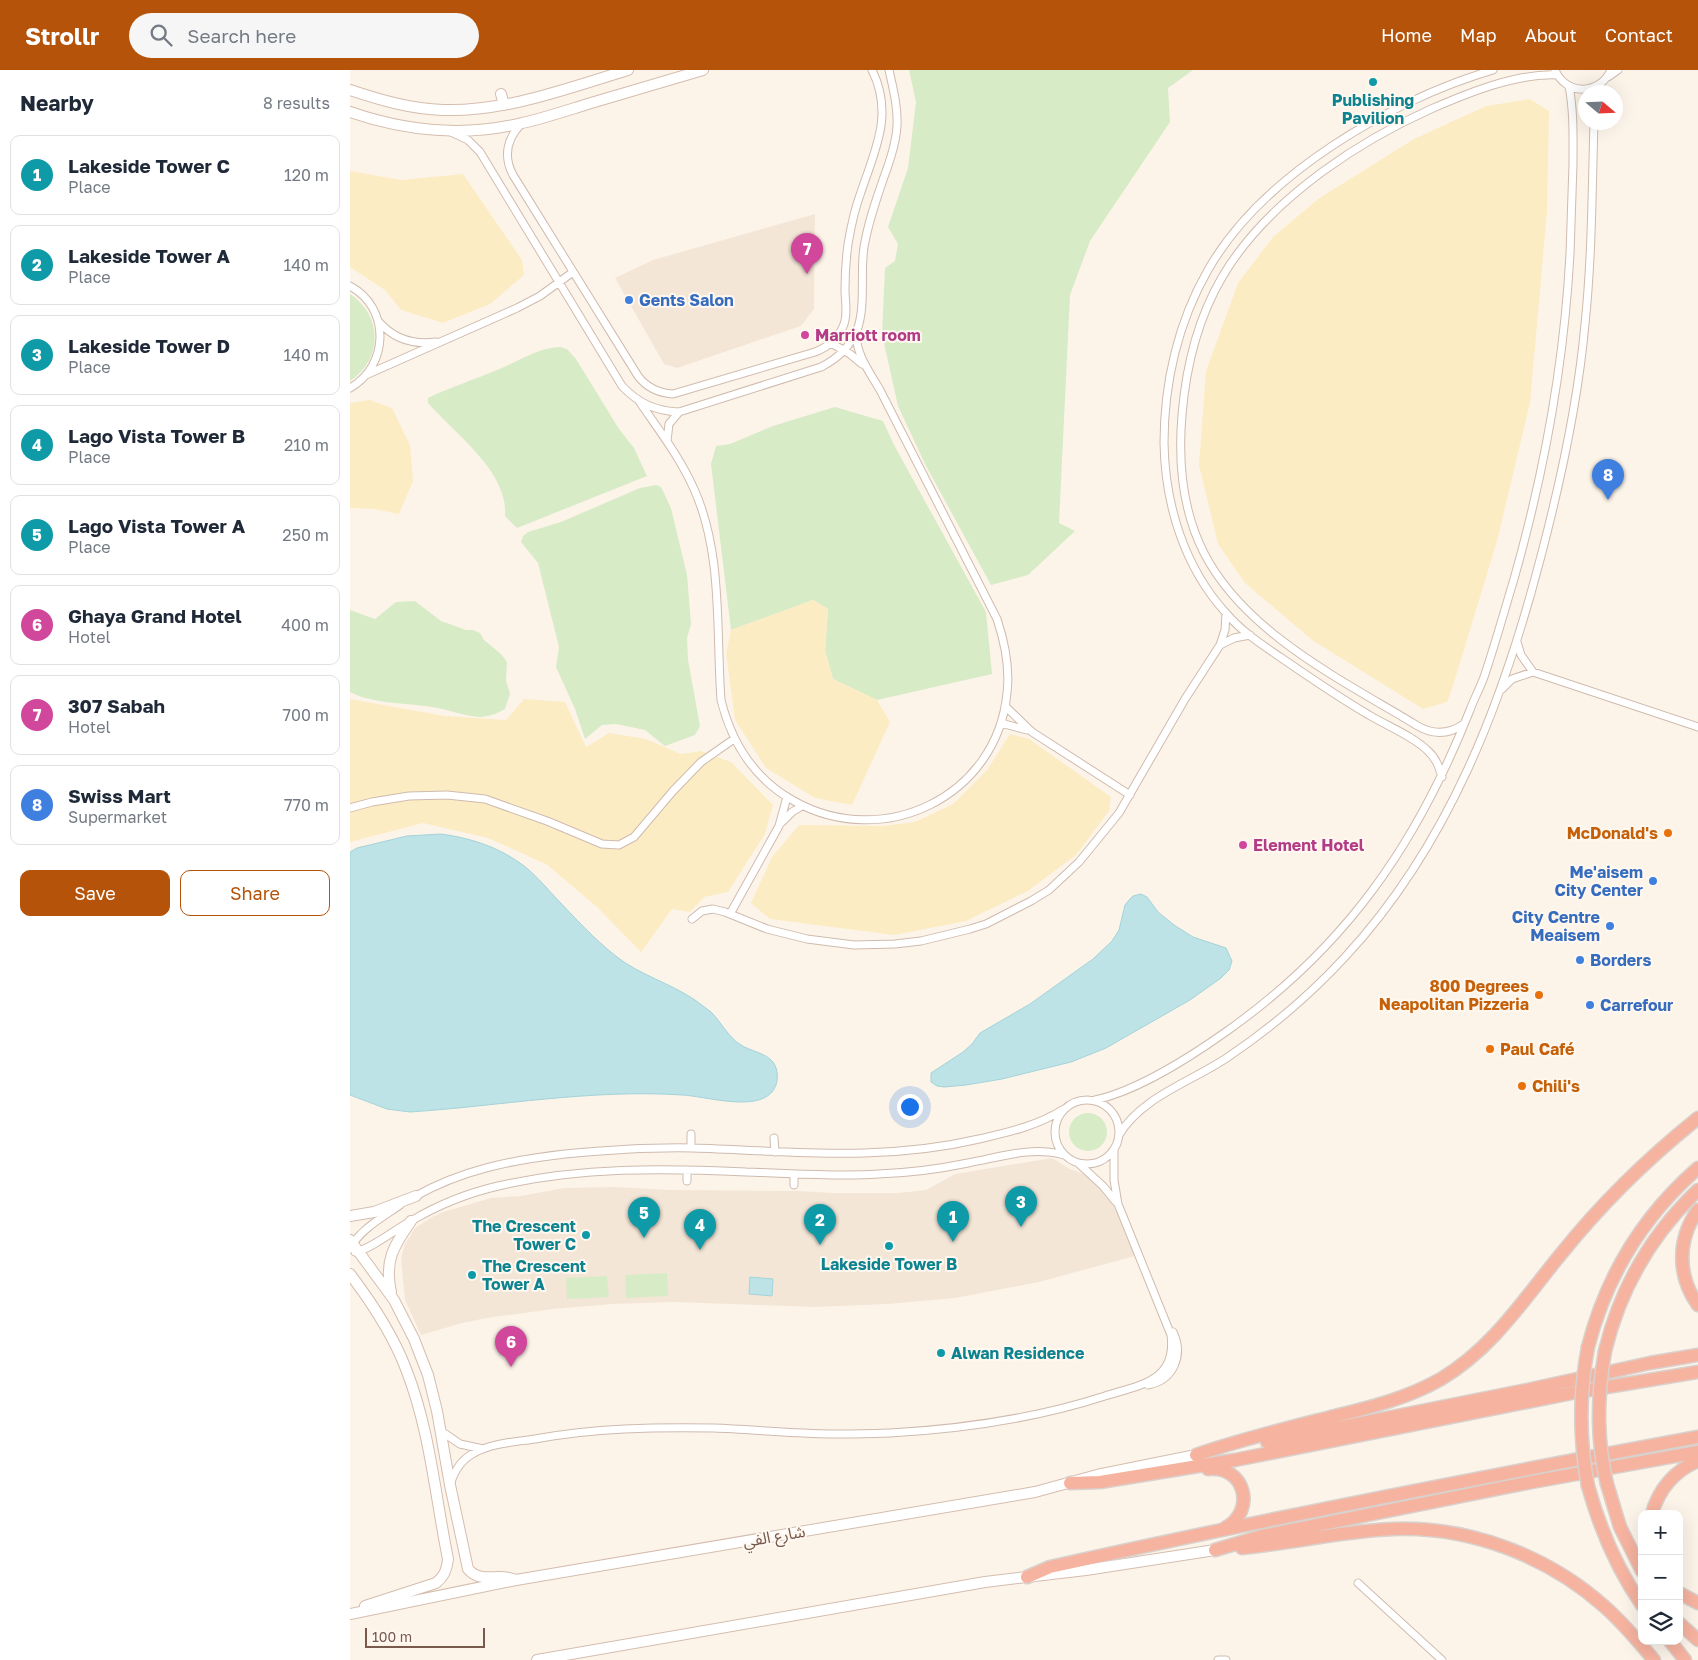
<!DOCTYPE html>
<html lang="en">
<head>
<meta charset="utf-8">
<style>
  body { margin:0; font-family:"Golos Text","Noto Sans Arabic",sans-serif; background:#f6f6f7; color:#1f2937 }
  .controls { position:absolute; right:15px; bottom:15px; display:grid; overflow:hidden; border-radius:10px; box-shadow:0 5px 20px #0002 }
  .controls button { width:45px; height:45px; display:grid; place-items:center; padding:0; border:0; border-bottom:1px solid #e0e1e3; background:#fff; color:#1f2937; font:25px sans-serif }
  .compass { position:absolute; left:1228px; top:15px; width:45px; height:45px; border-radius:50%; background:#fff; box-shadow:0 5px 20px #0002; rotate:109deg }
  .scale { position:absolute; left:15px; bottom:12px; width:120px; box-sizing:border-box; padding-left:5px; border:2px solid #78594c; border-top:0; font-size:14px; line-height:18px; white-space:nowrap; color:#78594c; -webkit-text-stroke:4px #fff8f0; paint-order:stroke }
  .you { position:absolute; left:559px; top:1036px; width:18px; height:18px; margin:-12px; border:4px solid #fff; border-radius:50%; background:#1a73e8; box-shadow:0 0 0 8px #1a73e833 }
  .badge { display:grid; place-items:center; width:32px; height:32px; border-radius:50%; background:#b45309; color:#fff; font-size:16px; font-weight:700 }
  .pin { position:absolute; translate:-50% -41px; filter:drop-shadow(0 1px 2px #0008) }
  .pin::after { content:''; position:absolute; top:26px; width:18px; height:15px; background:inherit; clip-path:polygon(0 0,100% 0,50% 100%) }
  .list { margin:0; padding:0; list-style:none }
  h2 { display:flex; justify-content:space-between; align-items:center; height:65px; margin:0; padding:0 20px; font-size:21px }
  h2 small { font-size:16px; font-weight:400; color:#747a83 }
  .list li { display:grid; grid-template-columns:32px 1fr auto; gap:15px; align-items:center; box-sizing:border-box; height:80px; margin:0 10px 10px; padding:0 10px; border:1px solid #e0e1e3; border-radius:10px }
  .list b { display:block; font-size:19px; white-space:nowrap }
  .list p { margin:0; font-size:16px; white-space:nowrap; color:#747a83 }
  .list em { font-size:16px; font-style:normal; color:#747a83 }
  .actions { display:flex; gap:10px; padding:15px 20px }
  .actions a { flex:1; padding:11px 0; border:1px solid #b45309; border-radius:10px; text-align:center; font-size:18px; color:#b45309 }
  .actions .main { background:#b45309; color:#fff }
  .icon { flex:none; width:28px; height:28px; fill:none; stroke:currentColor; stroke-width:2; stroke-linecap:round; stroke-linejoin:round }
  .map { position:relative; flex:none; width:1348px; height:1590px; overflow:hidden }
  header { display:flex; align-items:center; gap:30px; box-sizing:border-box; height:70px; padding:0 25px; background:#b45309; color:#fff }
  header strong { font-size:24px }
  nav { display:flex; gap:28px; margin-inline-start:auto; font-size:18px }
  .search { width:350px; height:45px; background:#f6f6f7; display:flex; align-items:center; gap:12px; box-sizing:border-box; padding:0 18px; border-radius:28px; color:#747a83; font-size:19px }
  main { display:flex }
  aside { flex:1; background:#fff }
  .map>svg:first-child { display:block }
</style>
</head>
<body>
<header>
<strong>Strollr</strong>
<div class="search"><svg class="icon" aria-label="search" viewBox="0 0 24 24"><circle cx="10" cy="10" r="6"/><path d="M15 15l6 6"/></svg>Search here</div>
<nav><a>Home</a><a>Map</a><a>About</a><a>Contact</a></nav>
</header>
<main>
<aside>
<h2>Nearby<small>8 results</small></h2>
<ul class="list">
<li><span class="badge" style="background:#0f9aa8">1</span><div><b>Lakeside Tower C</b><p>Place</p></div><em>120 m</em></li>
<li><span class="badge" style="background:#0f9aa8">2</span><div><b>Lakeside Tower A</b><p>Place</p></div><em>140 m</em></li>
<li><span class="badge" style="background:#0f9aa8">3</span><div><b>Lakeside Tower D</b><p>Place</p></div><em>140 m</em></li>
<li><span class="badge" style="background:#0f9aa8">4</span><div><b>Lago Vista Tower B</b><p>Place</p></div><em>210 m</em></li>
<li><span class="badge" style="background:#0f9aa8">5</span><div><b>Lago Vista Tower A</b><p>Place</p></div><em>250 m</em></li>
<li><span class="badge" style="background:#d1479c">6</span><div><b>Ghaya Grand Hotel</b><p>Hotel</p></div><em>400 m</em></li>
<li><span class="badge" style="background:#d1479c">7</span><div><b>307 Sabah</b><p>Hotel</p></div><em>700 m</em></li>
<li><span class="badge" style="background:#3f7fe0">8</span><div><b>Swiss Mart</b><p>Supermarket</p></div><em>770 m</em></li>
</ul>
<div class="actions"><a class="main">Save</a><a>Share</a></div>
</aside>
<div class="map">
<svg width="1348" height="1590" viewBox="0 0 1348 1590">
  <rect width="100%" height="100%" fill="#fdf4e9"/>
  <path fill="#f4e6d7" d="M 465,144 L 464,239 L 451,256 L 327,298 L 314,294 L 265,208 L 303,190 Z
    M 702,1088 L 720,1099 L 737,1105 L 756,1120 L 776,1162 L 785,1186 L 689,1212 L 605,1228 L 538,1234 L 466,1237 L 324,1232 L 263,1234 L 203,1239 L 137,1248 L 112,1253 L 71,1265 L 55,1230 L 51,1188 L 55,1174 L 65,1158 L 82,1147 L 93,1142 L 141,1128 L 171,1126 L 214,1118 L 265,1117 L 321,1120 L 449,1121 L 484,1123 L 548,1123 L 576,1120 L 605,1104 Z"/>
  <path fill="#d7ebc7" d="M 559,0 L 843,0 L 818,18 L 820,52 L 740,171 L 720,225 L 709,453 L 725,461 L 678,505 L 641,515 L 575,394 L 548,336 L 532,264 L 535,198 L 545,191 L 548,174 L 538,157 L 558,98 L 566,32 Z
    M 0,224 C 33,246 33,289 0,311 Z
    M 210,277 L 217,279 L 226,289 L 269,359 L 284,378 L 297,406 L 167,458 L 155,446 C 159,402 104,363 78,333 L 78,328 C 100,317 124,310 147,300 C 168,292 186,278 210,277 Z
    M 485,337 L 533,351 L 544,375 L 636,542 L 642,604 L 527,630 L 483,609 L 475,581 L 478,539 L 463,530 L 381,560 L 361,394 L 366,376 L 380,374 L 423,356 Z
    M 306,415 L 311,417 L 321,438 L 337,505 L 341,554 L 337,568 L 338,590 L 350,656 L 345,665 L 315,676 L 295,660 L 266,654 L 252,655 L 235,669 L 225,639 L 206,597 L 209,577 L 188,493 L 171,472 L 173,466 L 178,462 L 211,452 L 290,418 Z
    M 65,531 L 91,551 L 116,560 L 123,560 L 130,563 L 134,570 L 151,584 L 157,592 L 156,610 L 160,624 L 155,639 C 148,643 139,647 130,647 C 115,646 102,641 88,638 C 62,633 21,634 0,622 L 0,540 L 25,549 L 46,532 Z
    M719 1062a19 19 0 1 1 38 0a19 19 0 1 1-38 0Z
    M 317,1203 L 318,1226 L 276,1228 L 275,1205 Z
    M 257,1206 L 259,1227 L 217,1229 L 216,1208 Z"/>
  <path fill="#fcecc4" d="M 1180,29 L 1199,41 L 1197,142 L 1180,333 L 1147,471 L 1102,619 L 1097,632 L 1073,639 L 962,570 L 895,513 L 868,474 L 849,395 L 856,301 L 888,213 L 923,167 L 968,129 L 1064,69 L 1136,36 Z
    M 0,101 L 51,110 L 113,104 L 172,190 L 174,205 L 140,234 L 93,253 L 51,240 L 35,220 L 0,197 Z
    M 20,330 L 42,338 L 60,375 L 63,411 L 49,444 L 24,439 L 0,438 L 0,333 Z
    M 463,530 L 478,539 L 475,581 L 483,609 L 527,630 L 540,652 L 502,735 L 465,728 L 416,698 L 385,650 L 376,583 L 381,560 Z
    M 0,629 L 95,646 L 156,650 L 174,629 L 215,632 L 236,677 L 259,663 L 296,669 L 331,684 L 351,681 L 381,692 L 423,735 L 415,764 L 378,822 L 354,827 L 340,842 L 322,839 L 291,882 L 247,837 L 196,794 L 138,768 L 73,753 L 0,772 Z
    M 660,664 L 679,669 L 761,727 L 759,741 L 726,785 L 678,821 L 616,851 L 544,865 L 420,849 L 401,833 L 422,787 L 449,755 L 532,756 L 565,752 L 603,734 L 637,700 Z"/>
  <path fill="#bde3e7" stroke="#a3d3d9" d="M 91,764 C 120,768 146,776 170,793 C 183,802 194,815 205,827 C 225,848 244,869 267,887 C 290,905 320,913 345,930 C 350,934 356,938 361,942 C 372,953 378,967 391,975 C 400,981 416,983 423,992 C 429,1000 429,1014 422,1022 C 405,1042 355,1026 332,1025 C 241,1019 150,1036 60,1042 L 37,1039 L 0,1025 L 0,782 L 7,778 L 57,766 Z
    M 791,824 L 797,827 L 808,842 L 824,855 L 843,867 L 876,878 L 882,891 L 879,900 L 871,908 L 840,930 L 756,978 L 721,992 L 652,1009 L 616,1015 L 594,1017 L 587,1016 L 581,1012 L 581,1003 L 613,982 L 622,974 L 630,963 L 680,934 L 743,889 L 762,871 L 769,860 L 775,835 L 779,830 L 783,826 Z
    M 400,1207 L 423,1209 L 422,1226 L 399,1224 Z"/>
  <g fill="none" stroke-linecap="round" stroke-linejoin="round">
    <defs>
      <path id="street" d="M 1205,0 C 1216,26 1250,25 1261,0
        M 1258,7 L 1268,0
        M 172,53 C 157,68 153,86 163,105 L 288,306 C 297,318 308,323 323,324 L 465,282 C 478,277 489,268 494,254 C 498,243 495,231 495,220 C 495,204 496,189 498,174 C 501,156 505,138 511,122 C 525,80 544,44 522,0
        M 101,62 L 118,70 L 130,82 L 272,316 C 288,333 305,341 329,342 L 471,297 C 487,289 500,277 507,260 C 516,237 510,202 514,177 C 518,153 526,130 534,107 C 540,91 546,74 547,56 C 548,37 543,18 539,0
        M 0,216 C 41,238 39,296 0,318
        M 29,252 C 44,269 63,275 86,272
        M 481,273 L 500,284 L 512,294
        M 16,305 L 167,238 L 190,226 L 223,202
        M 289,331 C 308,359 330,387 344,419 C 373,483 366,561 371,630 C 382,674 404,709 444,731 C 533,781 647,727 657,623 C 660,598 655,573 647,549 L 530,320 C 519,301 506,285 506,262
        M 317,371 L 319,354 L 329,342
        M 1167,572 L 1171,585 L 1183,602
        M 870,575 L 884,568 L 900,565
        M 1152,619 L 1162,609 L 1183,602 L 1348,657
        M 655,636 L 682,662 L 780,725
        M 651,653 L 677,660
        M 1114,654 C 1098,665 1082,665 1066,655 C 992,610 895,563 854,483 C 832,440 828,392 832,345 C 841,235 884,167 972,102 C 1006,77 1043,56 1081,39 C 1118,23 1166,3 1207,5
        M 1092,707 C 1089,697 1086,688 1078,681 C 1063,666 1037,656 1019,645 C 988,627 959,607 930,587 C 911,574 891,561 876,543 C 834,497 815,434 814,373 C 814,313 828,252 858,200 C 912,105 1041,30 1143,0
        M 0,738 L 22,732 L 59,726 L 97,725 L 135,729 L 197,751 L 252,774 L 269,775 L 284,767 L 323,721 L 351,692 L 384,669
        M 432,752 L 442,742 L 452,736
        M 380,844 L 429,756 L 437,727
        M 342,849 L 352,841 L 363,839 L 375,842 L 417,859 L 457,869 L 504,875 L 545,874 L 571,871 L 620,859 L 636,854 L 681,831 L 699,820 L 729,792 L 769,743 L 835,629 L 870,575 L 875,560 L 876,543
        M705 1062a32 32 0 1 1 64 0a32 32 0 1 1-64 0Z
        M 745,1030 C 787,1021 842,986 877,961 C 996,877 1067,774 1120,640 C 1124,629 1130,618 1134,607 C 1145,575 1154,542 1164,509 C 1194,403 1214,295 1220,184 C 1221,154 1222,124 1223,94 C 1223,68 1224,42 1219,16
        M 341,1064 L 341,1078
        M 769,1065 C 791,1027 843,1011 878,987 C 921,958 960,925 995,887 C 1099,775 1153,632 1191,486 C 1211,410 1228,333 1235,254 C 1242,187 1242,120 1244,52
        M 424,1068 L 425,1082
        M 728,1093 L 753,1116 L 766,1132
        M 337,1100 L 337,1111
        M 444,1104 L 444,1115
        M 64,1127 C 111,1100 162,1090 215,1084 C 258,1080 300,1077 343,1078 C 442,1081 531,1092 629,1069 C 659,1062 687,1056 714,1039
        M 0,1179 C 9,1160 33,1147 50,1135
        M 5,1182 C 20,1180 47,1158 61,1151 C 88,1135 118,1123 148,1116 C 229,1097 314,1098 396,1102 C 440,1103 484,1107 528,1104 C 558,1103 589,1099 618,1093 C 651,1087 681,1076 714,1085
        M 798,1315 C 824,1310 834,1285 823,1262
        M 91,1361 L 110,1374 L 133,1379
        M 101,1412 C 105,1400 112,1389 124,1383 C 142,1373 165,1372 185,1369 C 244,1358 305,1357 364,1358 C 394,1359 424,1362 454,1363 C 483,1365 511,1364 540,1363 C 612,1359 687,1348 755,1326 C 790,1315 827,1311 821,1265 L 768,1134 L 764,1110 L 764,1080
        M 1008,1513 L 1092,1590
        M 868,1590 L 876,1590"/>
      <path id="secondary" d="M 0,20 C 30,30 61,39 93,40 C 156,42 218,18 278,0
        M 151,24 L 154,35
        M 0,42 C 55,61 115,67 172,53 C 195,48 218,40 241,33 C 278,22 316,11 353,0
        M 0,1146 L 24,1142 L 66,1126
        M 0,1170 L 44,1230 L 64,1269 L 78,1305 L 87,1341 L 100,1415 L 118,1499 C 131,1514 147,1503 163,1509
        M 0,1204 C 22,1233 43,1265 56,1299 C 80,1360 85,1425 98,1489 C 97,1500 94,1507 86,1513 L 15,1536
        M 41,1222 C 34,1191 44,1175 61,1151
        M 0,1544 L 166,1510 L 685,1422 L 747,1405 L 846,1385
        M 187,1590 L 635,1512 L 736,1500 L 865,1480"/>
      <path id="highway" d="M 1348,1140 C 1327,1169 1327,1206 1348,1235
        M 1238,1277 C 1256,1207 1293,1146 1348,1098
        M 1255,1281 C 1270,1219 1302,1164 1348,1120
        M 917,1372 L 1177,1320 L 1300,1293 L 1348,1285
        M 846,1385 C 892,1369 938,1358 985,1346 C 1021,1337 1058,1328 1091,1309 C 1143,1278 1174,1229 1211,1184 C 1251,1134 1298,1088 1348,1048
        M 858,1399 C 895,1395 907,1441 875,1458
        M 720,1413 L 750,1412 L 885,1390 L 1227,1322 L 1348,1302
        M 1257,1414 L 1270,1457 L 1292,1501
        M 1238,1416 C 1250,1459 1267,1499 1292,1535
        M 1302,1444 C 1308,1420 1325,1400 1348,1391
        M 892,1478 C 942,1473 993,1461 1043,1459 C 1120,1456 1198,1486 1255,1537 C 1273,1553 1289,1572 1304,1590
        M 865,1480 L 912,1466 L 1182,1412 L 1348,1382
        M 677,1507 L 700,1497 C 915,1449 1131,1407 1348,1367
        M 1329,1523 L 1348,1533
        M 1329,1553 L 1348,1570
        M 1320,1571 L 1335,1590"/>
    </defs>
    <use href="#street" stroke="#cfbbae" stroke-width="9"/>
    <use href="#secondary" stroke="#d5bdae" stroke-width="12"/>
    <use href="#highway" stroke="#d9d1cd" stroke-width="15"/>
    <use href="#street" stroke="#fff" stroke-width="7"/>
    <use href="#secondary" stroke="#fff" stroke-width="10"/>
    <use href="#highway" stroke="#f6b3a0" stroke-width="12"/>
    <defs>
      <path id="highway-bridge" d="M 1255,1281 C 1247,1326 1246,1369 1257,1414
        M 1238,1416 C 1229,1369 1229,1324 1238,1277"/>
    </defs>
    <use href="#highway-bridge" stroke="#d9d1cd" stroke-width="15" stroke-linecap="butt"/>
    <use href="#highway-bridge" stroke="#f6b3a0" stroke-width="12"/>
  </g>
  <g fill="#0f9aa8" stroke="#fff8f0" stroke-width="2">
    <circle cx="1023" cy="12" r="5"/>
    <circle cx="236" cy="1165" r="5"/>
    <circle cx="539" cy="1176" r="5"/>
    <circle cx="122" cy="1205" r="5"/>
    <circle cx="591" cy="1283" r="5"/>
  </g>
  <g fill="#3f7fe0" stroke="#fff8f0" stroke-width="2">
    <circle cx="279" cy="230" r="5"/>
    <circle cx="1303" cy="811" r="5"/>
    <circle cx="1260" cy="856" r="5"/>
    <circle cx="1230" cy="890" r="5"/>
    <circle cx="1240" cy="935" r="5"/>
  </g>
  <g fill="#d1479c" stroke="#fff8f0" stroke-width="2">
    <circle cx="455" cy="265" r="5"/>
    <circle cx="893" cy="775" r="5"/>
  </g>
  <g fill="#e8710a" stroke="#fff8f0" stroke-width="2">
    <circle cx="1318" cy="763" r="5"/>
    <circle cx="1189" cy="925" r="5"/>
    <circle cx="1140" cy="979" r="5"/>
    <circle cx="1172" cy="1016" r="5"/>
  </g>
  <g text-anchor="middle" stroke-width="4" stroke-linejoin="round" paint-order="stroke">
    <g font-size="16" font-weight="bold" fill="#0d838f" stroke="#fff8f0">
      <text x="1023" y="36">Publishing<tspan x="1023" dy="18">Pavilion</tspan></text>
      <text x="226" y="1162" text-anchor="end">The Crescent<tspan x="226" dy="18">Tower C</tspan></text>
      <text x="539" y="1200">Lakeside Tower B</text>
      <text x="132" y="1202" text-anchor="start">The Crescent<tspan x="132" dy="18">Tower A</tspan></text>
      <text x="601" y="1289" text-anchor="start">Alwan Residence</text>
    </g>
    <g font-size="16" font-weight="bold" fill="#366cbe" stroke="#fff8f0" text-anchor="start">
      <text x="289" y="236">Gents Salon</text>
      <text x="1293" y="808" text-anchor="end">Me'aisem<tspan x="1293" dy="18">City Center</tspan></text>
      <text x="1250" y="853" text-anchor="end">City Centre<tspan x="1250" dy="18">Meaisem</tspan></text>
      <text x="1240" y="896">Borders</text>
      <text x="1250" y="941">Carrefour</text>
    </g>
    <g font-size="16" font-weight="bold" fill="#b23c85" stroke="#fff8f0" text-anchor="start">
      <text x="465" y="271">Marriott room</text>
      <text x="903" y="781">Element Hotel</text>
    </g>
    <g font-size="16" font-weight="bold" fill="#c56008" stroke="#fff8f0" text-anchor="end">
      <text x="1308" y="769">McDonald's</text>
      <text x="1179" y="922">800 Degrees<tspan x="1179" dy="18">Neapolitan Pizzeria</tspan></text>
      <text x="1150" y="985" text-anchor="start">Paul Café</text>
      <text x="1182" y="1022" text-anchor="start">Chili's</text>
    </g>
    <g font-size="16" fill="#78594c" stroke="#fff8f0">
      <text transform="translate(424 1466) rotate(-10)" y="6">شارع الفي</text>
    </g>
  </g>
</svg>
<div class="controls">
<button>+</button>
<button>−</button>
<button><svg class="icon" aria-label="layers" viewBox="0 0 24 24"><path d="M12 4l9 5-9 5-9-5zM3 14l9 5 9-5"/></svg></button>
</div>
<svg class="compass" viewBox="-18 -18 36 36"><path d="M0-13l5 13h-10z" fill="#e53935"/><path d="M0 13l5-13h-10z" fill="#747a83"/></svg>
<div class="scale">100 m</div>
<div class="you"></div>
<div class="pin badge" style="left:603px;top:1172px;background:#0f9aa8">1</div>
<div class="pin badge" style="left:470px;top:1175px;background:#0f9aa8">2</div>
<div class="pin badge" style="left:671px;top:1157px;background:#0f9aa8">3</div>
<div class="pin badge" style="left:350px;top:1180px;background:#0f9aa8">4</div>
<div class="pin badge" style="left:294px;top:1168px;background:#0f9aa8">5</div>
<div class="pin badge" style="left:161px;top:1297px;background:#d1479c">6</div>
<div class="pin badge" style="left:457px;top:204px;background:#d1479c">7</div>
<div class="pin badge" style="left:1258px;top:430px;background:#3f7fe0">8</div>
</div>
</main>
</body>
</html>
